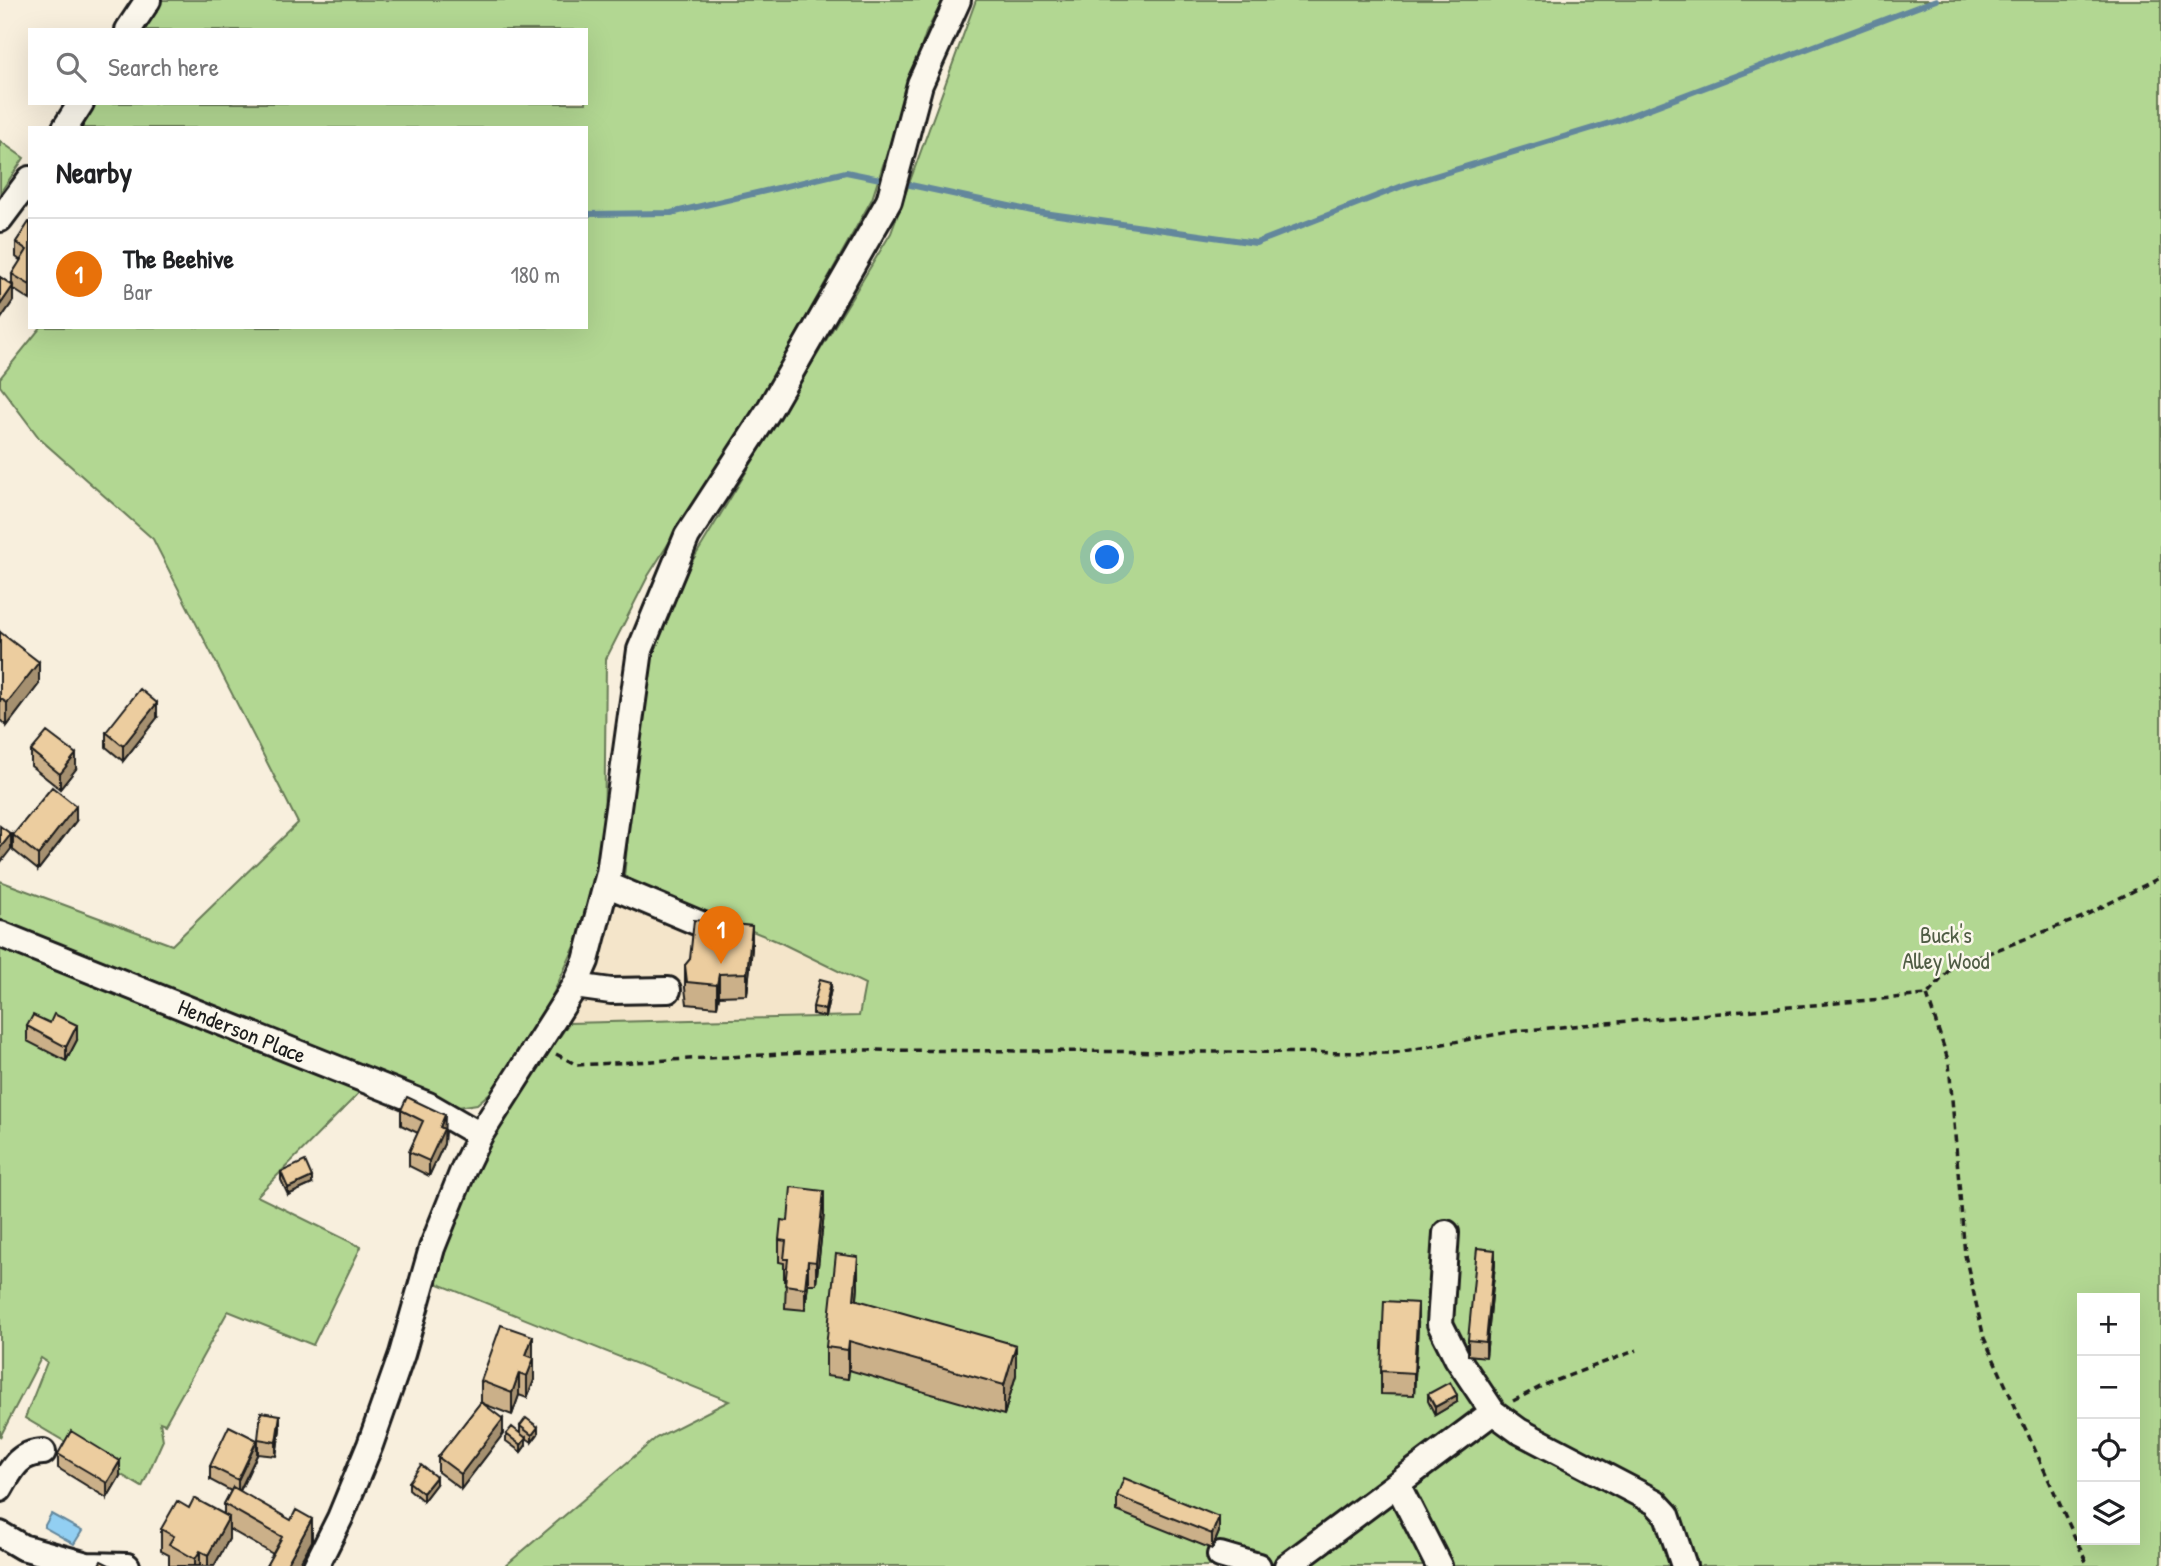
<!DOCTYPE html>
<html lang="en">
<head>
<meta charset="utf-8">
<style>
  body { margin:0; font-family:"Patrick Hand",sans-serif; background:#f2f2f2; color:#202124 }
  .controls { position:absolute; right:21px; bottom:21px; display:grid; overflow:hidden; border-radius:0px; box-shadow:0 7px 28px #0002 }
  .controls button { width:63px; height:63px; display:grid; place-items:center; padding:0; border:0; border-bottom:2px solid #e0e0e0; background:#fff; color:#202124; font:35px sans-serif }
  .you { position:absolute; left:1108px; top:558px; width:24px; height:24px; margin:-18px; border:5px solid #fff; border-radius:50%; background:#1a73e8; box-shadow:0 0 0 10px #1a73e833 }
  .badge { display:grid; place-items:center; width:46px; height:46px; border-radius:50%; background:#b45309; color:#fff; font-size:23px; font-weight:700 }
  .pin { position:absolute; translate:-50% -58px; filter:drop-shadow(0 2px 4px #0008) }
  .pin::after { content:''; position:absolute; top:37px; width:24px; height:21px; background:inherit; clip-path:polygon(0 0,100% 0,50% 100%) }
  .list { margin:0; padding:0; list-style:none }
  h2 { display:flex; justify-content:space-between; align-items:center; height:91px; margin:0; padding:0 28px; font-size:30px }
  h2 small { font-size:23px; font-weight:400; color:#757577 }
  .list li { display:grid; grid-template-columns:46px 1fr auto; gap:21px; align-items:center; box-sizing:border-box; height:112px; padding:0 28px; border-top:2px solid #e0e0e0 }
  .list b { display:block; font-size:26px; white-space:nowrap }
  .list p { margin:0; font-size:23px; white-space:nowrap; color:#757577 }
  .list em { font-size:23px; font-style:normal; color:#757577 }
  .icon { flex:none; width:38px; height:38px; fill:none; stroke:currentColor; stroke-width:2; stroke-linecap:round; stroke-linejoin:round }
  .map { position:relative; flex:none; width:2161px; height:1566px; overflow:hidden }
  .search { position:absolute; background:#fff; box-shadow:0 7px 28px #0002; left:28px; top:28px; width:560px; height:77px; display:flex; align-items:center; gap:18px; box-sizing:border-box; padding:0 24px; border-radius:0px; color:#757577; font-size:26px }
  .panel { position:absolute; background:#fff; box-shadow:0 7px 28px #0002; left:28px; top:126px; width:560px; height:203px; border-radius:0px }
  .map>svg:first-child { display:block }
</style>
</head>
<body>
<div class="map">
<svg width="2161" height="1566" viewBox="0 0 2161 1566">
  <rect width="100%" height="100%" fill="#f8efdd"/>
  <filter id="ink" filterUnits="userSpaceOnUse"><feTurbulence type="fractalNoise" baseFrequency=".0143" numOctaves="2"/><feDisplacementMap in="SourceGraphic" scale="14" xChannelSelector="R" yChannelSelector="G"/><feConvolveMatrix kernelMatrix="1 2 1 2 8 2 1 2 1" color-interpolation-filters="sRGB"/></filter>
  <g filter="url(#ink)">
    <path fill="#f4e5ca" d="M 624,878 L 779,942 L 865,984 L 859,1016 L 569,1023 L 599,957 Z"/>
    <path fill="#b2d792" stroke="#677a57" stroke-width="2" fill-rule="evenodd" d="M 160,0 L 943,0 L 926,33 L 872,199 L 766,389 L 648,576 L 606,659 L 604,858 L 577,942 L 554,992 L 506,1079 L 477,1104 L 458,1107 L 325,1050 L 0,927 L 0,881 L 172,945 L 298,823 L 153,539 L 40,439 L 0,386 L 0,378 L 41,327 L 586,327 L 586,128 L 71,128 L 88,103 L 586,103 L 586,30 L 140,30 Z
      M 976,0 L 2161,0 L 2161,1566 L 505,1566 L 656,1438 L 729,1401 L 436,1283 L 460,1202 L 484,1149 L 569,1023 L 859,1016 L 865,984 L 779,942 L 624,878 L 636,750 L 653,649 L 691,563 L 891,233 ZM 2082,1298 L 2135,1298 L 2135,1540 L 2082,1540 Z
      M 0,141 L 24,158 L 0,193 Z
      M 0,942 L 187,1023 L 362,1090 L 257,1196 L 361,1247 L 313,1345 L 228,1311 L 165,1424 L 160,1422 L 163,1440 L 142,1487 L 25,1418 L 47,1362 L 41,1358 L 0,1437 Z"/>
    <path fill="#92cff2" stroke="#63879c" stroke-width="2" d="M 51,1514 L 82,1531 L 74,1544 L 44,1527 Z"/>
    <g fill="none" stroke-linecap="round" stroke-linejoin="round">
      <path stroke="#63879c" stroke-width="6" d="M 901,183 L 1037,212 L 1256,243 L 1405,185 L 1616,121 L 1936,0
        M 586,214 L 671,213 L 846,172 L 890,181"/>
      <defs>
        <path id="minor" d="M 128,30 L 148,0
          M 65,128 L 81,103
          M 0,219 L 30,179
          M 606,884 L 715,930
          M 0,934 L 428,1105 L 480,1135
          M 575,986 L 611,991 L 668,990
          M 1446,1233 L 1440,1324 L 1457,1358 L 1493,1412 L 1519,1431 L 1655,1502 L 1667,1515 L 1684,1566
          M 0,1489 C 11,1470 18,1453 43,1452
          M 0,1534 L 22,1547 L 87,1565 L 127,1566
          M 1220,1555 L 1258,1566
          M 316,1566 L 340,1518 L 370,1445 L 402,1354 L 432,1248 L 464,1168 L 480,1135 L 575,986 L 586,961 L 609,873 L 640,650 L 687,536 L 769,410 L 889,201 L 920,84 L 958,0
          M 1287,1566 L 1397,1484
          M 1439,1566 L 1397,1484 L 1493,1412"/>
      </defs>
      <use href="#minor" stroke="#1c1c1c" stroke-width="30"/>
      <path stroke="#1c1c1c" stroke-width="3.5" stroke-dasharray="7 5" stroke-linecap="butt" d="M 1927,995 L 1949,1063 L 1965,1255 L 1984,1338 L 2088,1566
        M 556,1054 L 577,1065 L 857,1050 L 1393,1053 L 1515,1031 L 1927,995 L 1952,967 L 2080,918 L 2161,877
        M 1513,1401 L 1544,1385 L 1637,1350"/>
      <use href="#minor" stroke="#fbf7ec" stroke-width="24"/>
    </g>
    <path fill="#cbb089" stroke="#1c1c1c" stroke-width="2" d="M 30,222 L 30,300 L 13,289 L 13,301 L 0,320 L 0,277 L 12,285 L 12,274 L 21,261 L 16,257 L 16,242 Z
      M 0,632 L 39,684 L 7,726 L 0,720 Z
      M 157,718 L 123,761 L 106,747 L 106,732 Z
      M 31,751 L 76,769 L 60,789 L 31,766 Z
      M 76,821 L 38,870 L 13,850 L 13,835 Z
      M 752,948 L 747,995 L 719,996 L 717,1007 L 687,1004 L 685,988 L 685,965 Z
      M 831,989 L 825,1017 L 813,1014 L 813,1007 Z
      M 27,1026 L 77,1040 L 66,1061 L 27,1041 Z
      M 401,1110 L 445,1130 L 444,1144 L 429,1176 L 409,1166 L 409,1152 L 418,1133 L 401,1125 Z
      M 281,1172 L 312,1184 L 288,1195 L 281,1180 Z
      M 824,1213 L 816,1284 L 808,1284 L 805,1310 L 785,1308 L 786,1281 L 784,1281 L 784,1263 L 779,1262 L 779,1240 L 788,1221 Z
      M 1495,1264 L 1486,1357 L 1468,1355 L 1468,1340 Z
      M 858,1286 L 857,1300 L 1016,1375 L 1004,1415 L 849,1370 L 848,1379 L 826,1376 L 826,1347 Z
      M 1418,1325 L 1414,1395 L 1381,1394 L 1381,1371 Z
      M 533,1357 L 534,1380 L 527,1398 L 519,1395 L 512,1415 L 484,1404 L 503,1434 L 461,1489 L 438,1472 L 438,1457 L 481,1402 L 481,1381 Z
      M 1428,1394 L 1457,1402 L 1435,1415 L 1428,1401 Z
      M 520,1426 L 538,1434 L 532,1442 L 526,1438 L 526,1445 L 521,1452 L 506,1441 L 506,1434 L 520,1433 Z
      M 280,1429 L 276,1456 L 258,1454 L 258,1439 Z
      M 58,1454 L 120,1476 L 107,1498 L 58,1468 Z
      M 257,1455 L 240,1491 L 312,1541 L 298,1566 L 266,1566 L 273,1554 L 229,1529 L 229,1539 L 214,1566 L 169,1566 L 169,1555 L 161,1551 L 161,1529 L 189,1508 L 224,1514 L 224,1504 L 231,1491 L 210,1480 L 210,1466 Z
      M 409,1482 L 436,1484 L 423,1501 L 409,1489 Z
      M 1117,1496 L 1219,1532 L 1212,1549 L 1117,1511 Z"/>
    <path fill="#a5906f" stroke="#1c1c1c" stroke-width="2" d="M 13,286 L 13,301 L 0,320 L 0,305 Z
      M 39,662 L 39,684 L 7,726 L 7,703 Z
      M 157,703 L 157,718 L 123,761 L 123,746 Z
      M 76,754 L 76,769 L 60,789 L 60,774 Z
      M 76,806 L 76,821 L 38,870 L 38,855 Z
      M 11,834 L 11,849 L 0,863 L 0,848 Z
      M 752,926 L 752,948 L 747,995 L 747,973 Z
      M 719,974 L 719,996 L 717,1007 L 717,985 Z
      M 831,982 L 831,989 L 825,1017 L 825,1009 Z
      M 77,1025 L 77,1040 L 66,1061 L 66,1047 Z
      M 445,1115 L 444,1144 L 429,1176 L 429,1161 L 440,1127 Z
      M 312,1177 L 312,1184 L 288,1195 L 288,1188 Z
      M 824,1191 L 824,1213 L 816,1284 L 816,1262 Z
      M 1495,1250 L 1495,1264 L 1486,1357 L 1486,1342 Z
      M 858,1257 L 858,1286 L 854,1328 L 854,1299 Z
      M 808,1261 L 808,1284 L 805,1310 L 805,1288 Z
      M 1418,1303 L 1418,1325 L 1414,1395 L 1414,1373 Z
      M 533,1336 L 533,1358 L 526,1377 L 526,1355 Z
      M 849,1341 L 849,1370 L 848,1379 L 848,1350 Z
      M 1016,1345 L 1016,1375 L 1004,1415 L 1004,1385 Z
      M 534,1358 L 534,1380 L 527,1398 L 527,1376 Z
      M 519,1373 L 519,1395 L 512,1415 L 512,1393 Z
      M 1457,1395 L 1457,1402 L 1435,1415 L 1435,1407 Z
      M 280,1415 L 280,1429 L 276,1456 L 276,1442 Z
      M 503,1419 L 503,1434 L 461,1489 L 461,1474 Z
      M 538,1427 L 538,1434 L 532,1442 L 532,1435 Z
      M 526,1438 L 526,1445 L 521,1452 L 521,1445 Z
      M 257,1440 L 257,1455 L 238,1494 L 238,1480 Z
      M 120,1461 L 120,1476 L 107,1498 L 107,1483 Z
      M 436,1477 L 436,1484 L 423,1501 L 423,1493 Z
      M 229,1517 L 229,1539 L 214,1566 L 208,1566 L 208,1555 Z
      M 1219,1517 L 1219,1532 L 1212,1549 L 1212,1534 Z
      M 312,1519 L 312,1541 L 298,1566 L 286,1566 Z
      M 200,1551 L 200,1566 L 195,1566 L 195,1559 Z"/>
    <path fill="#eccd9f" stroke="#1c1c1c" stroke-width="2" d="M 29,222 L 30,222 L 30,285 L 12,274 L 27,250 L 16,242 Z
      M 0,277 L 13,286 L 0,305 Z
      M 0,632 L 39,662 L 7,703 L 0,698 Z
      M 140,689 L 157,703 L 123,746 L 106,732 Z
      M 47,732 L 76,754 L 60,774 L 31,751 Z
      M 52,787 L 76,806 L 38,855 L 13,835 Z
      M 0,826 L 11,834 L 0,848 Z
      M 694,920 L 752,926 L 747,973 L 719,974 L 717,985 L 687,982 L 685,965 L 690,959 Z
      M 820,979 L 831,982 L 825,1009 L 813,1007 Z
      M 54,1014 L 77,1025 L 66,1047 L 27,1026 L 33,1015 L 50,1023 Z
      M 407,1097 L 445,1115 L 440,1127 L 444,1129 L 429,1161 L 409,1152 L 423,1121 L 401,1110 Z
      M 305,1161 L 312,1177 L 288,1188 L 281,1172 Z
      M 791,1187 L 824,1191 L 816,1262 L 808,1261 L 805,1288 L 785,1285 L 788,1259 L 784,1259 L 786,1241 L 779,1240 L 781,1220 L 788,1221 Z
      M 1477,1248 L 1495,1250 L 1486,1342 L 1468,1340 Z
      M 836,1254 L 858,1257 L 854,1299 L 1016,1345 L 1004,1385 L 849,1341 L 848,1350 L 826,1347 Z
      M 1384,1301 L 1418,1303 L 1414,1373 L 1381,1371 Z
      M 501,1325 L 533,1336 L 526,1355 L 534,1358 L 527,1376 L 519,1373 L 512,1393 L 481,1381 Z
      M 1450,1382 L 1457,1395 L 1435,1407 L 1428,1394 Z
      M 481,1402 L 503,1419 L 461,1474 L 438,1457 Z
      M 261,1412 L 280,1415 L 276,1442 L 258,1439 Z
      M 526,1418 L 538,1427 L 532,1435 L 520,1426 Z
      M 229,1426 L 257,1440 L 238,1480 L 210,1466 Z
      M 512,1427 L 526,1438 L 521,1445 L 506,1434 Z
      M 71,1431 L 120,1461 L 107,1483 L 58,1454 Z
      M 421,1465 L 436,1477 L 423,1493 L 409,1482 Z
      M 1124,1478 L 1219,1517 L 1212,1534 L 1117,1496 Z
      M 233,1487 L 291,1520 L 296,1510 L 312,1519 L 286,1566 L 266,1566 L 282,1537 L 224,1504 Z
      M 194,1498 L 229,1517 L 208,1555 L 200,1551 L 195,1559 L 169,1544 L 174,1536 L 161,1529 L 177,1501 L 189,1508 Z
      M 101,1561 L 111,1566 L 98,1566 Z"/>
  </g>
  <g text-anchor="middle" stroke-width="5" stroke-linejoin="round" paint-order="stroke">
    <g font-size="23" fill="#505d45" stroke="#fbf7ec">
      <text x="1946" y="943">Buck's<tspan x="1946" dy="26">Alley Wood</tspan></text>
    </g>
    <g font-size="23" fill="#1c1c1c" stroke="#fbf7ec">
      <text transform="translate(242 1031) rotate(22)" y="8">Henderson Place</text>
    </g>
  </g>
</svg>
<div class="controls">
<button>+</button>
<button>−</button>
<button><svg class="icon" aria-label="locate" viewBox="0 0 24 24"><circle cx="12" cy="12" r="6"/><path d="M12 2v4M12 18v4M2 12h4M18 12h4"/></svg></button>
<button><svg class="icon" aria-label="layers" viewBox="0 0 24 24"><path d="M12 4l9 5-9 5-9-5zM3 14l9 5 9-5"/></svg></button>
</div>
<div class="you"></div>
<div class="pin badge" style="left:721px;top:964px;background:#e8710a">1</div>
<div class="search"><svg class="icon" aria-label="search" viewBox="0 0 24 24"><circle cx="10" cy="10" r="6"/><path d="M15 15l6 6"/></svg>Search here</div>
<section class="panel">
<h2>Nearby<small></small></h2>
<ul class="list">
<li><span class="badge" style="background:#e8710a">1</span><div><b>The Beehive</b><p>Bar</p></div><em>180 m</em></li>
</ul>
</section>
</div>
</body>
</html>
